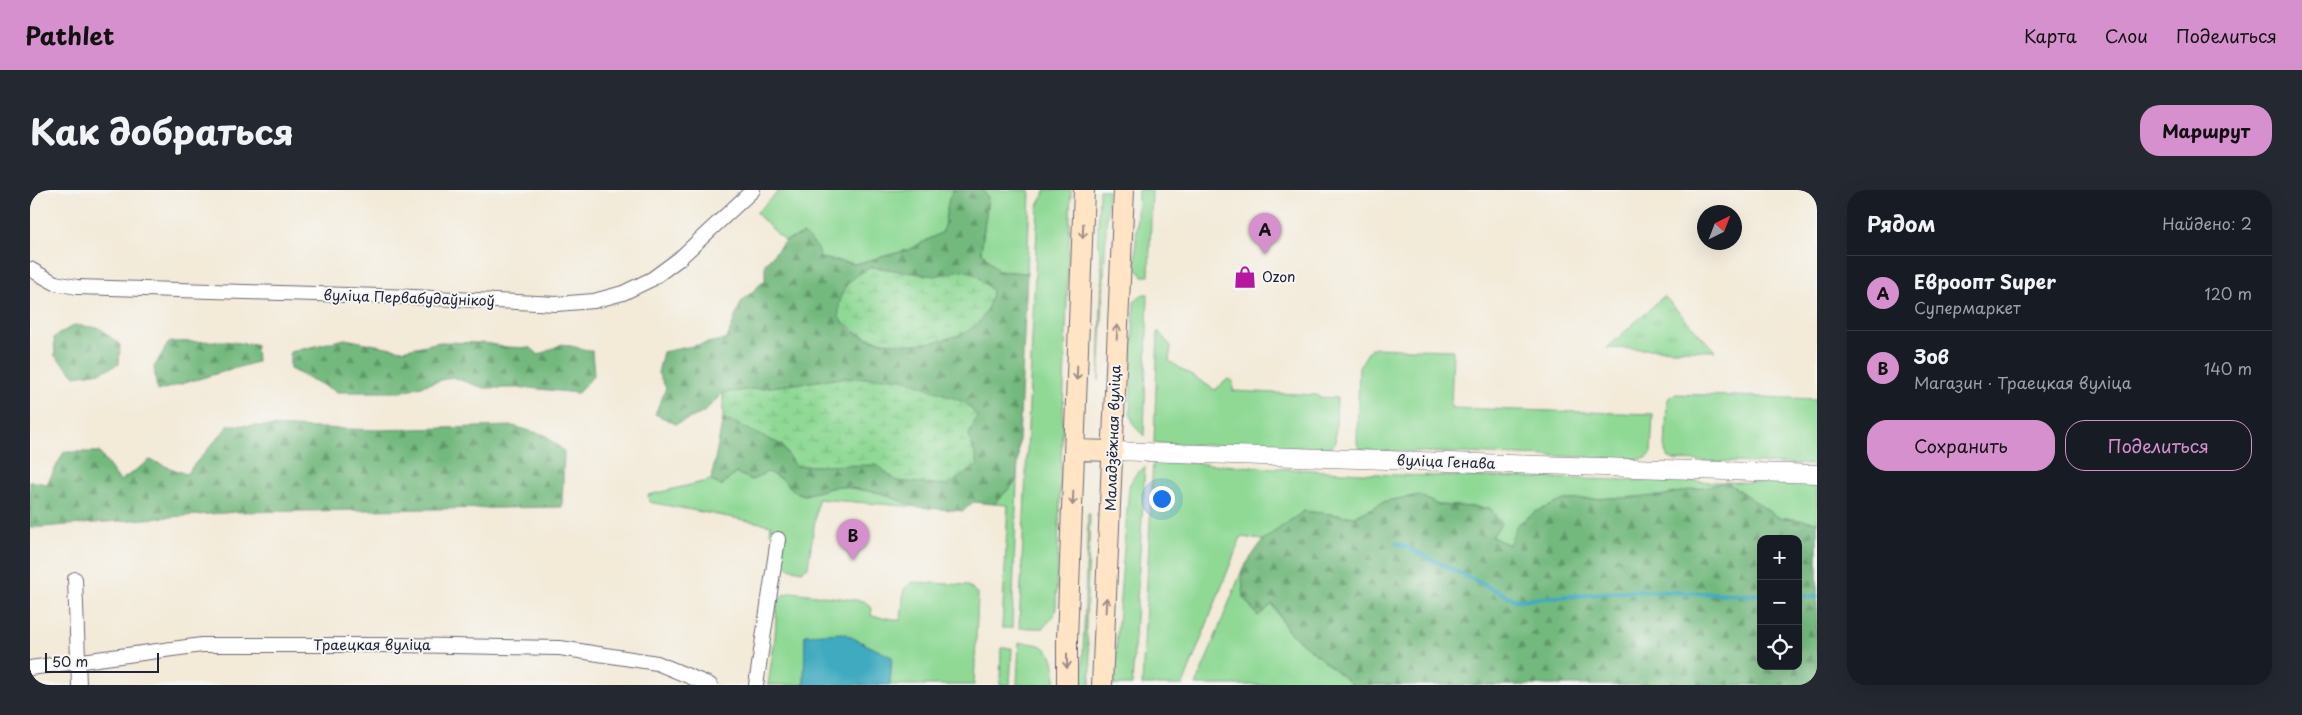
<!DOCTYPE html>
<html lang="ru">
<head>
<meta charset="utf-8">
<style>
  body { margin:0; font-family:"Playpen Sans",sans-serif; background:#242831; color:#f1f3f6 }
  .controls { position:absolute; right:15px; bottom:15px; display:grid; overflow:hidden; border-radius:10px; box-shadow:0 5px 20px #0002 }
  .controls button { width:45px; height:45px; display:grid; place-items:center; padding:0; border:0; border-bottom:1px solid #363941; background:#171b24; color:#f1f3f6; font:25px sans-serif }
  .compass { position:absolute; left:1667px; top:15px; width:45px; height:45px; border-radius:50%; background:#171b24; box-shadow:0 5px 20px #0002; rotate:42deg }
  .scale { position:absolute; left:15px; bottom:12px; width:114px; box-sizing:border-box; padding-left:5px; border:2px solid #22223b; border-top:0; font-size:14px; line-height:18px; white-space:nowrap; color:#22223b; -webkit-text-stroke:4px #f6f6f2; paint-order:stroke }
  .you { position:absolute; left:1131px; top:308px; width:18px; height:18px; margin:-12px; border:4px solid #fff; border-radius:50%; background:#1a73e8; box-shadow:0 0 0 8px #1a73e833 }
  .badge { display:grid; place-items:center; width:32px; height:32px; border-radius:50%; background:#d690ce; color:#111; font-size:16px; font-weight:700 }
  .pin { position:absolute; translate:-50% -41px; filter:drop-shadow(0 1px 2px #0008) }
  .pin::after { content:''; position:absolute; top:26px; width:18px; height:15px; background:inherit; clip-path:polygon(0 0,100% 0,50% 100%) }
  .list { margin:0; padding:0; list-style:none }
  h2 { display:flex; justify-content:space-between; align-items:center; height:65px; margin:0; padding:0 20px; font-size:21px }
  h2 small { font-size:16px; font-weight:400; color:#9ea1a6 }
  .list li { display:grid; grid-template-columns:32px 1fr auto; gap:15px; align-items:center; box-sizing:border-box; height:75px; padding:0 20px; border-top:1px solid #363941 }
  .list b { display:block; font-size:19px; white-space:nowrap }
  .list p { margin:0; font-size:16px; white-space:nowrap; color:#9ea1a6 }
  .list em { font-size:16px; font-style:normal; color:#9ea1a6 }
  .actions { display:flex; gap:10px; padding:15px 20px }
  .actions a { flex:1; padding:11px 0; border:1px solid #d690ce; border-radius:20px; text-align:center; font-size:18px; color:#d690ce }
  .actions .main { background:#d690ce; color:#111 }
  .icon { flex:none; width:28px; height:28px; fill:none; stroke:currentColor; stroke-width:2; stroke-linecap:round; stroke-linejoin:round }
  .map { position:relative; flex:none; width:1787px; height:495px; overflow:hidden; border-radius:20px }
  header { display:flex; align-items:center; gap:30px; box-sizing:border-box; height:70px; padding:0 25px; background:#d690ce; color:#111 }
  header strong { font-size:24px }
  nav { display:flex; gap:28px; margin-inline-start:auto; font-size:18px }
  .intro { display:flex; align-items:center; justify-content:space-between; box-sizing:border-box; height:120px; padding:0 30px }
  h1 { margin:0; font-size:35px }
  .button { padding:12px 22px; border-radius:20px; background:#d690ce; color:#111; font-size:18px; font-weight:700 }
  main { display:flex; gap:30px; padding:0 30px }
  aside { flex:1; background:#171b24; border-radius:20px; box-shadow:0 5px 20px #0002 }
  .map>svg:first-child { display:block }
</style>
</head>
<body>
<header>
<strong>Pathlet</strong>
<nav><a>Карта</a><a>Слои</a><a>Поделиться</a></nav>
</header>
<div class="intro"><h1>Как добраться</h1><a class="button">Маршрут</a></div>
<main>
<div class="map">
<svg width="1787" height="495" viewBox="0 0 1787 495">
  <defs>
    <pattern id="forest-firs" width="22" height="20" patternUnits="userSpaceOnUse" patternTransform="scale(1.25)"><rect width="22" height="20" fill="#73b97e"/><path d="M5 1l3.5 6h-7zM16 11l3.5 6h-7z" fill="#5e9668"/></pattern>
    <pattern id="wetland-marsh" width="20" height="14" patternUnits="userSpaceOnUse" patternTransform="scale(1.25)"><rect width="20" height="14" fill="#8fd995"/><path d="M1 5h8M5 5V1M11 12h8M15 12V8" fill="none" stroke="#7bba81"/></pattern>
    <pattern id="park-tufts" width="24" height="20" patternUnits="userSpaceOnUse" patternTransform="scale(1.25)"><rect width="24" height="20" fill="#8fd995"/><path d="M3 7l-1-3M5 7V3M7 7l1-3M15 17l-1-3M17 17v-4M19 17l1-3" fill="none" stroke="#7bba81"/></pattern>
  </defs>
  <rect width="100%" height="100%" fill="#f6f6f2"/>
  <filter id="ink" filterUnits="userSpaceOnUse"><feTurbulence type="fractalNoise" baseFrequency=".02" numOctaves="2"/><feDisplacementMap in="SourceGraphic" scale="10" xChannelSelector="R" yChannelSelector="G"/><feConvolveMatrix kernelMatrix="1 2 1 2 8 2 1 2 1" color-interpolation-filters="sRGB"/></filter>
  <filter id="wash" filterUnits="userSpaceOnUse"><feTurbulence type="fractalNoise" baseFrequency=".0096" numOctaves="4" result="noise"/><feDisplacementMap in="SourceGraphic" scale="20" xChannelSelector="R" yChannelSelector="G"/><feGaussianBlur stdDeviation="1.12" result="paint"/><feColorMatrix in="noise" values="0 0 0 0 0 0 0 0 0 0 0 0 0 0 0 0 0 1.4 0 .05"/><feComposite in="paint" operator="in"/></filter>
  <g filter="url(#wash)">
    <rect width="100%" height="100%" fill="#f3ead8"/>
    <path fill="#8fd995" stroke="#587e68" d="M 750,0 L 924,0 L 919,8 L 913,42 L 878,60 L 825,74 L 790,68 L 774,44 L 755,51 L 726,23 Z
      M 953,0 L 1000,0 L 997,83 L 968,81 L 951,61 L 958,8 Z
      M 1016,0 L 1041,0 L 1026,417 L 1024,426 L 1013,438 L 989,438 L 1008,16 Z
      M 1069,0 L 1078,0 L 1069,191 L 1072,84 L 1068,44 Z
      M 1108,0 L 1122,0 L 1119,86 L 1113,86 L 1105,77 Z
      M 1113,104 L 1118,104 L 1114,246 L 1104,236 L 1100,223 L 1104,112 Z
      M 1128,141 L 1141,156 L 1139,171 L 1185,200 L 1198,189 L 1203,191 L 1203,201 L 1287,205 L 1288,207 L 1307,208 L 1305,252 L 1302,257 L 1297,259 L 1124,253 Z
      M 1341,158 L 1423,160 L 1421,218 L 1623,224 L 1621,262 L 1618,267 L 1613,269 L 1334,260 L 1329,258 L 1327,253 L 1329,177 Z
      M 1645,204 L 1787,209 L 1787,275 L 1644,270 L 1638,267 L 1635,261 L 1637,212 L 1640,206 Z
      M 1123,271 L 1366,285 L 1787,294 L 1787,332 L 1747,327 L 1697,292 L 1631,306 L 1534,310 L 1480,355 L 1461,347 L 1460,318 L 1408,315 L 1389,306 L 1356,311 L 1325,327 L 1274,321 L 1233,350 L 1211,347 L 1153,495 L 1112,495 Z
      M 1115,277 L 1102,495 L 1083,495 L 1099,296 L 1105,285 Z
      M 737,282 L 752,289 L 765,302 L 775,305 L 808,296 L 851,303 L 887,317 L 788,309 L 778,377 L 772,381 L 758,378 L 751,373 L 755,345 L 740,343 L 741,335 L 619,312 L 618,305 L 681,290 L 691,296 L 706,283 Z
      M 987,290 L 982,438 L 972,438 L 978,315 L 964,314 Z
      M 1058,324 L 1060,324 L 1056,440 L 1061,476 L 1060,495 L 1052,495 Z
      M 1212,380 L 1213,407 L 1228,426 L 1242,414 L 1258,441 L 1323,495 L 1166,495 Z
      M 883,392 L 937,395 L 948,404 L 944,495 L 860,495 L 862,467 L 775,445 L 774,495 L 738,495 L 745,447 L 747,413 L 753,405 L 762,402 L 834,411 L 842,418 L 841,426 L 871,430 L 874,399 Z
      M 989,453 C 1022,452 1025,465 1025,495 L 987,495 Z
      M 971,458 L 982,458 L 980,495 L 970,495 Z"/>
    <path fill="url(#forest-firs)" stroke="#4a6e5c" fill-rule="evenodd" d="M 924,0 L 953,0 L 958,8 L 951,61 L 968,81 L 997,83 L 987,290 L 964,314 L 943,312 L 933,321 L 887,317 L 851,303 L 808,296 L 775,305 L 765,302 L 752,289 L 737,282 L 722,290 L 706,283 L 691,296 L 681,290 L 693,228 L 752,255 L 765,276 L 847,275 L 867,291 L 948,275 L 939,245 L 871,188 L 813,188 L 693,203 L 673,223 L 646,234 L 625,224 L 636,198 L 628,183 L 633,162 L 697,149 L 711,112 L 735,90 L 735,74 L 755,51 L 774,44 L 787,57 L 790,68 L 825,74 L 878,60 L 913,42 L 919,8 ZM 842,77 L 905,86 L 944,83 L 962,101 C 959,117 953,130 939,140 C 921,153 865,156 843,150 C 835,148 826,143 818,139 Z
      M 44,135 L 70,138 L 90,155 L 89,174 L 71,182 L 45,186 L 25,166 L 24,147 Z
      M 315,149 L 372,160 L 410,152 L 455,153 L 476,157 L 501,158 L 509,165 L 532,154 L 562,161 L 564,185 L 548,203 L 500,198 L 454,198 L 422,187 L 371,202 L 307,202 L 260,179 L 260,162 Z
      M 194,151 L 226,155 L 227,172 L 127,201 L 124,177 L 139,152 Z
      M 199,235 L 348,240 L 483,236 L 515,245 L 534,261 L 532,317 L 205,322 L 0,338 L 0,291 L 17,294 L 34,262 L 69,262 L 90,291 L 120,270 L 156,284 Z
      M 1697,292 L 1747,327 L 1787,332 L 1787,495 L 1323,495 L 1258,441 L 1243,414 L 1228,426 L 1213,407 L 1212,380 L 1233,350 L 1274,321 L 1325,327 L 1356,311 L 1389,305 L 1408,315 L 1460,318 L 1471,334 L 1462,347 L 1479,355 L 1487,335 L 1505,322 L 1534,310 L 1631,306 ZM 1731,349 L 1768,349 L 1768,476 L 1731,476 Z"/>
    <path fill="url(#wetland-marsh)" stroke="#587e68" d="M 842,77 L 905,86 L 932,80 L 944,83 L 962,101 C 960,117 951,135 936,142 C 898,159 838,161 809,128 C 808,100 817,89 842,77 Z
      M 813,188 L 871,188 L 936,213 L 947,226 L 939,245 L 948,275 L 918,295 L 867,291 L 847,275 L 765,276 L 752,255 L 693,228 L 693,203 Z"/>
    <path fill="url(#park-tufts)" stroke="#587e68" d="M 1634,106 L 1685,161 L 1577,158 Z"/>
    <path fill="#40aac0" stroke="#31667e" d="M 813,443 L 862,467 L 860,495 L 774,495 L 775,445 Z"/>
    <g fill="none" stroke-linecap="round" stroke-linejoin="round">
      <path stroke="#40aac0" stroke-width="4.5" d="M 1367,353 L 1486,410 L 1606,401 L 1731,405
        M 1768,406 L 1787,407"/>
    </g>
  </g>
  <g filter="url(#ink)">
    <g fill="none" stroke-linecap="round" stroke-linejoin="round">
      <defs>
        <path id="minor" d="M 0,79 L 25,93 L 47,97 L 384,107 L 526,114 L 564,111 L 593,103 L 622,89 L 649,69 L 723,0
          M 45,389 L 49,495
          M 0,478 L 172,455 L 370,455 L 530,458 L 627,473 L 680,495
          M 726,495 L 748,349"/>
        <path id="tertiary" d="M 1083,261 L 1787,284"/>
        <path id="secondary" d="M 1045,260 L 1083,261
          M 1037,495 L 1037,450 L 1054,0
          M 1072,495 L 1094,0"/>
      </defs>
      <use href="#minor" stroke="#6b6872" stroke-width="16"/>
      <use href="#tertiary" stroke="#6b6872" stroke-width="19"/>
      <use href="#secondary" stroke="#6b6872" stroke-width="22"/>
      <use href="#minor" stroke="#fff" stroke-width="14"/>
      <use href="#tertiary" stroke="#fff" stroke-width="18"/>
      <use href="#secondary" stroke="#ffe4c6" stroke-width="20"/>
    </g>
    <defs><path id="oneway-shaft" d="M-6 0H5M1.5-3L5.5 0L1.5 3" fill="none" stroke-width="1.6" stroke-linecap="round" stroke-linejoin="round" transform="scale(1.25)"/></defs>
    <g stroke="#9c8d87">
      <use href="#oneway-shaft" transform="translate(1053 41) rotate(92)"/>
      <use href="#oneway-shaft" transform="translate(1087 142) rotate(-88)"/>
      <use href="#oneway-shaft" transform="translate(1047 183) rotate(92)"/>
      <use href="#oneway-shaft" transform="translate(1043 308) rotate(93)"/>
      <use href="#oneway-shaft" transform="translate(1076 415) rotate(-87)"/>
      <use href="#oneway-shaft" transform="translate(1037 471) rotate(90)"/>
    </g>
  </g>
  <defs>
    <symbol id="shop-bare" viewBox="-9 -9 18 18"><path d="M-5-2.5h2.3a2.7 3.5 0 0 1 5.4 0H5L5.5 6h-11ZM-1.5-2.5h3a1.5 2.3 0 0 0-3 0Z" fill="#b5179e" stroke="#f6f6f2" stroke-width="2.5" paint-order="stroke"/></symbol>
  </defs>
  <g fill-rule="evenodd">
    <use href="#shop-bare" x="1199" y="71" width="32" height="32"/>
  </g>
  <g text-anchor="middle" stroke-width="4" stroke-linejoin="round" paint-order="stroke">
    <g font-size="14" fill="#22223b" stroke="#f6f6f2" text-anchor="start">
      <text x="1232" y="92">Ozon</text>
    </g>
    <g font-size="14" fill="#22223b" stroke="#f6f6f2">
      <text transform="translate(379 108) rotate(2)" y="5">вуліца Первабудаўнікоў</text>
      <text transform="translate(1083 248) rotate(-88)" y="5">Маладзёжная вуліца</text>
      <text transform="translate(1416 272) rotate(2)" y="5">вуліца Генава</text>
      <text x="342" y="460">Траецкая вуліца</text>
    </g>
  </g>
</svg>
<div class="controls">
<button>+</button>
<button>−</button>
<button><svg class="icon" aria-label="locate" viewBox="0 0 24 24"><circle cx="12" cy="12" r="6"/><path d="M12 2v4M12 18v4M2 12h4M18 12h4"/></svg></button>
</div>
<svg class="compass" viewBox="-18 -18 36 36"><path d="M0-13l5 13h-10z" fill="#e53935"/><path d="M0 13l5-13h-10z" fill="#9ea1a6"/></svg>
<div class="scale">50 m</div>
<div class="you"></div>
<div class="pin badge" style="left:1235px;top:64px">A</div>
<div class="pin badge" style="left:823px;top:370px">B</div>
</div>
<aside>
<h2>Рядом<small>Найдено: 2</small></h2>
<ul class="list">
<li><span class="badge">A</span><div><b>Евроопт Super</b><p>Супермаркет</p></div><em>120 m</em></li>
<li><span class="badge">B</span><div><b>Зов</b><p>Магазин · Траецкая вуліца</p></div><em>140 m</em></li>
</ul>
<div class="actions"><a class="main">Сохранить</a><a>Поделиться</a></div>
</aside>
</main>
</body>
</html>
